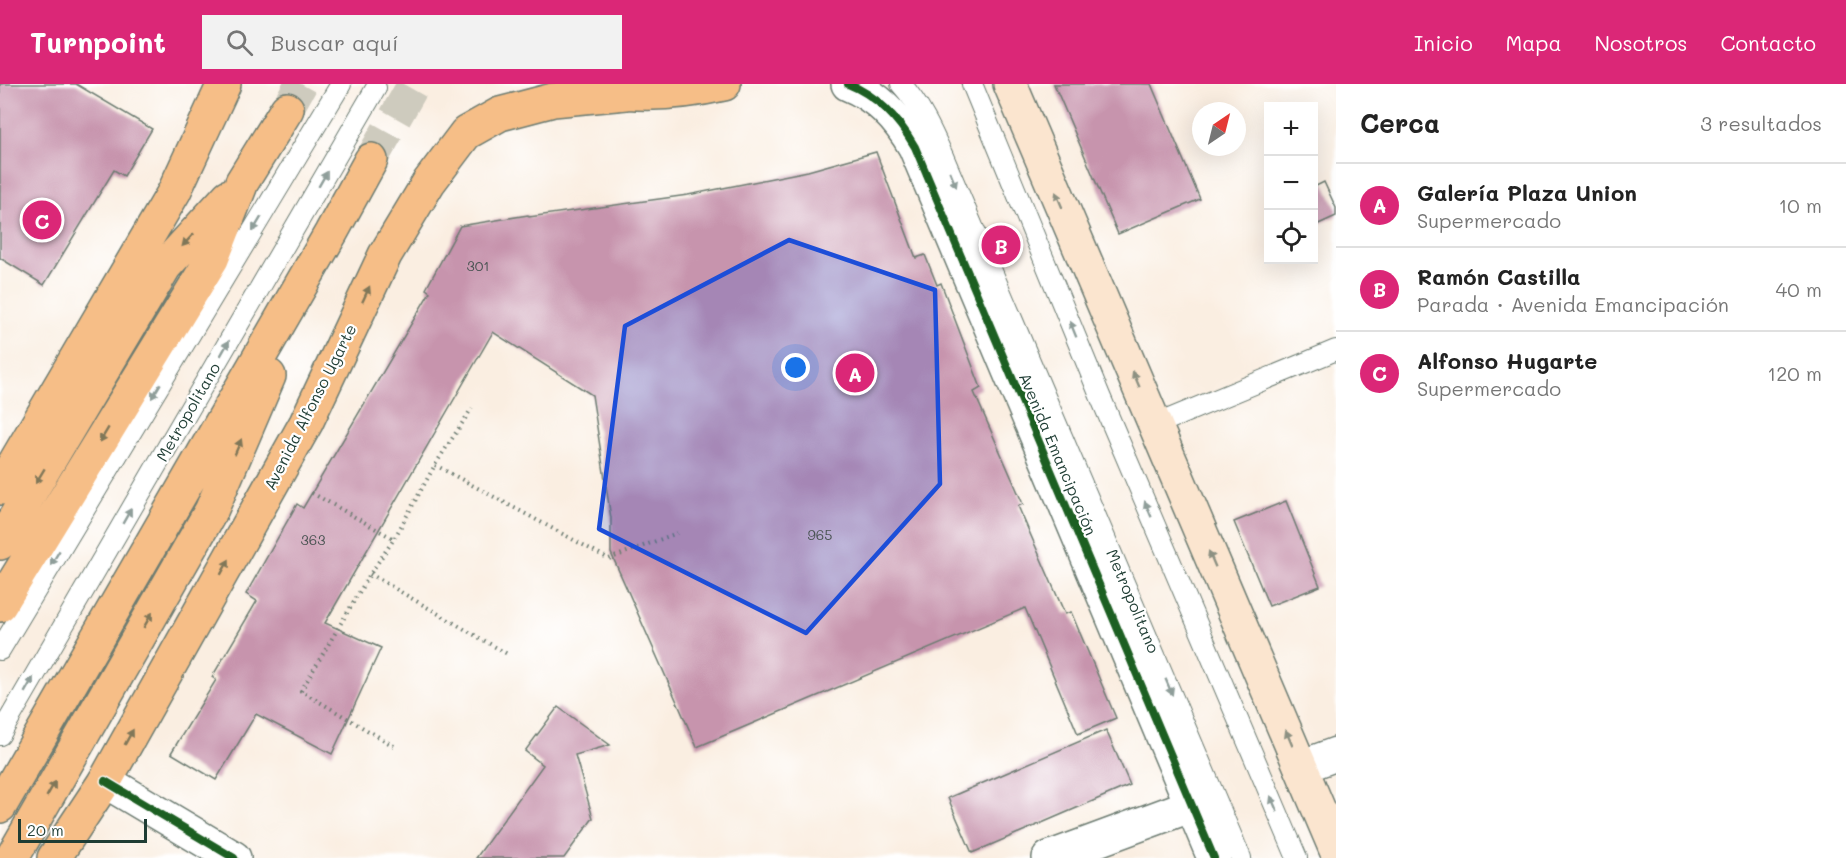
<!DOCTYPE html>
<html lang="es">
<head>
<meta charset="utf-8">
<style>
  body { margin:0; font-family:Mali,sans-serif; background:#f2f2f2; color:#222 }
  .controls { position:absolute; right:18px; top:18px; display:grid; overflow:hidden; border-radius:0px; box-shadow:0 6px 24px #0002 }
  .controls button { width:54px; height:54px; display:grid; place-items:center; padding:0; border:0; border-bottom:2px solid #e0e0e0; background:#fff; color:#222; font:30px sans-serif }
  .compass { position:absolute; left:1192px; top:18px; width:54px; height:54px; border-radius:50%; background:#fff; box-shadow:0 6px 24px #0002; rotate:35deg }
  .scale { position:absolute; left:18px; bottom:15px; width:129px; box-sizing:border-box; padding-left:6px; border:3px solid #1f3d34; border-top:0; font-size:16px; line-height:21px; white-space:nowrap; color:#1f3d34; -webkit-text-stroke:4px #fff; paint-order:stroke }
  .you { position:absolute; left:796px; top:284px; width:21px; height:21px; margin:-15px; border:4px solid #fff; border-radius:50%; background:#1a73e8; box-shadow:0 0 0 9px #1a73e833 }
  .badge { display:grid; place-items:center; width:39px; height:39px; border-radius:50%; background:#db2777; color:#fff; font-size:20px; font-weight:700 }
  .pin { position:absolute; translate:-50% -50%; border:3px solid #fff; box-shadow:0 2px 6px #0006 }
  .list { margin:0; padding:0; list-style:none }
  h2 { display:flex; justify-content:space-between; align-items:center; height:78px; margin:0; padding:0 24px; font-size:26px }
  h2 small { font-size:20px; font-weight:400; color:#767676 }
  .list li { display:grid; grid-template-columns:39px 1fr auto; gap:18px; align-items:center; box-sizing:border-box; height:84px; padding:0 24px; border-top:2px solid #e0e0e0 }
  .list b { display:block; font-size:22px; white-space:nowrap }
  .list p { margin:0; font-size:20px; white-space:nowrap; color:#767676 }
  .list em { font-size:20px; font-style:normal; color:#767676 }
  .icon { flex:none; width:33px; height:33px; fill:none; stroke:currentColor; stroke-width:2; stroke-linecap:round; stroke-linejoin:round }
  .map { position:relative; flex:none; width:1336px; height:774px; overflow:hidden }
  header { display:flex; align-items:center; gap:36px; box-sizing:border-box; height:84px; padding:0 30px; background:#db2777; color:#fff }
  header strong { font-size:28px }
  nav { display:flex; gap:33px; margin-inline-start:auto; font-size:21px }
  .search { width:420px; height:54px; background:#f2f2f2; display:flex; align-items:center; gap:15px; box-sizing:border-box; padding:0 21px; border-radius:0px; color:#767676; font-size:22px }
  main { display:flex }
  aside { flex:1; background:#fff }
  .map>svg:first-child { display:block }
</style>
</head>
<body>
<header>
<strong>Turnpoint</strong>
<div class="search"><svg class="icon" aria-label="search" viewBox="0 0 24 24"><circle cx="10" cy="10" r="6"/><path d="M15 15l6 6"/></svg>Buscar aquí</div>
<nav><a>Inicio</a><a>Mapa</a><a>Nosotros</a><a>Contacto</a></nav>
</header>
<main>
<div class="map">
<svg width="1336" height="774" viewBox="0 0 1336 774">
  <rect width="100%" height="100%" fill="#fff"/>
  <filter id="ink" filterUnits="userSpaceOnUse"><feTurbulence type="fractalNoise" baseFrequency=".0167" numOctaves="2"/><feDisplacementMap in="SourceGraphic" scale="12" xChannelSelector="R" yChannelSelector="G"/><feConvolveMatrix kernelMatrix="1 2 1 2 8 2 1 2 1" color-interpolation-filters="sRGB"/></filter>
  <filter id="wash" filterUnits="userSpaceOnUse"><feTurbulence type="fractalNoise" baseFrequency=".008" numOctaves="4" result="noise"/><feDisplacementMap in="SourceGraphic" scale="24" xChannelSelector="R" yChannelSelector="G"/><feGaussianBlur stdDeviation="1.35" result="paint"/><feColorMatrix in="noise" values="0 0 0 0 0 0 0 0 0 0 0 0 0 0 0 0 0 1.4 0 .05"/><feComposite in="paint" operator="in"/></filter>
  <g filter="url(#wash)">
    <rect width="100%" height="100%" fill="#faeee1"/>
    <g id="blocks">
      <path fill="#c794ad" d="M 0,0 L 76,0 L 152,45 L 124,92 L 114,86 L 44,201 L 0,174 Z
        M 1054,0 L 1151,0 L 1200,115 L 1118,150 Z
        M 876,68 L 916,174 L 925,171 L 937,201 L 941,199 L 981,304 L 974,308 L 1023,420 L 1018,422 L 1065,530 L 1071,528 L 1116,634 L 1078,650 L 1025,524 L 697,663 L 611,469 L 611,434 L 592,311 L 493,248 L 325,539 L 381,564 L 332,670 L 256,630 L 216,696 L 171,669 L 216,596 L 212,593 L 257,517 L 246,510 L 297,420 L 303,424 L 430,208 L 426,205 L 460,142 L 528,131 L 529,133 L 688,111 L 808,87 Z
        M 1324,98 L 1336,124 L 1336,132 L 1314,142 L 1314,103 Z
        M 1286,417 L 1320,502 L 1269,522 L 1234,438 Z
        M 558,623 L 610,661 L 575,671 L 593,734 L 564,774 L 476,774 L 543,681 L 525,667 Z
        M 1106,646 L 1130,701 L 972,769 L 948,714 Z"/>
    </g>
  </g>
  <g filter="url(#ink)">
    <use href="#blocks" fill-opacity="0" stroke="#6c7b71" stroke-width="1.5"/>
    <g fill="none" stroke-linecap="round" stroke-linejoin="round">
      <path stroke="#cecbbe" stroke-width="33" stroke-dasharray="33 16" stroke-linecap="butt" d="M 287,25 L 301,0
        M 371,76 L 414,0"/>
      <defs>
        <path id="service" d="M 901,0 C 920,21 932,47 943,72 L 1241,774
          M 972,0 L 1100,312 L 1297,774
          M 1155,341 L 1336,266
          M 0,566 L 341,0
          M 0,651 L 376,4"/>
        <path id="minor" d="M 848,0 C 878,12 899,35 915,63 L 1214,774
          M 1301,683 L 1336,670
          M 105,697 L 234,774
          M 1049,774 L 1192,721"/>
        <path id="secondary" d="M 1010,0 L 1336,766"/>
        <path id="primary" d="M 604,6 C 644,12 685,9 724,0
          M 0,404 L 174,108 L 224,0
          M 0,459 L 165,182 L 229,112
          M 0,521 L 212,175 L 242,98 L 287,25
          M 0,722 L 331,149 L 371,76
          M 12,774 L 211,427 L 269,292
          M 54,774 L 105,697 L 306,339 L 385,171 L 429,98 L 466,49 L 500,30 L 553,16 L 626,9"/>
      </defs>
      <use href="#service" stroke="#6c7b71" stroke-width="22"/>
      <use href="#minor" stroke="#6c7b71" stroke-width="36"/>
      <use href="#secondary" stroke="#6c7b71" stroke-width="36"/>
      <use href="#primary" stroke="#6c7b71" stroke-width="36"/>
      <path stroke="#6c7b71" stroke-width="4" stroke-dasharray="1.5 4.5" stroke-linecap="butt" d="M 435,381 L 609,475 L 677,449
        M 312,409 L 394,455
        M 370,490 L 509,571
        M 394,662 L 301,607 L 370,490 L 394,455 L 435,381 L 472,324"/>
      <use href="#service" stroke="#fff" stroke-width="20"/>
      <use href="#minor" stroke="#fff" stroke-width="33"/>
      <use href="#secondary" stroke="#fbe5cf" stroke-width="33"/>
      <use href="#primary" stroke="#f6be87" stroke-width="33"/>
      <defs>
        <path id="cycleway" d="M 848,0 C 878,12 899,35 915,63 L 1214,774
          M 105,697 L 234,774"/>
      </defs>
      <use href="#cycleway" stroke="#fff" stroke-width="11"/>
      <use href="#cycleway" stroke="#1b5e20" stroke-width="8"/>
    </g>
    <defs><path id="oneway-solid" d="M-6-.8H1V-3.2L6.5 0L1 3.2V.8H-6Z" transform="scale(1.5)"/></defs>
    <g fill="#8f9e9a">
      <use href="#oneway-solid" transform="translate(323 95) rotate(-60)"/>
      <use href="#oneway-solid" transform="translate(953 95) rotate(67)"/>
      <use href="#oneway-solid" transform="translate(257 140) rotate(121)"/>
      <use href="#oneway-solid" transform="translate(1073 245) rotate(-112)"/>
      <use href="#oneway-solid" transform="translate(225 264) rotate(-60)"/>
      <use href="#oneway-solid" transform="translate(156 307) rotate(121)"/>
      <use href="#oneway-solid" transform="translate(1148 425) rotate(-113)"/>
      <use href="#oneway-solid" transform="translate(127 432) rotate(-60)"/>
      <use href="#oneway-solid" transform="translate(55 474) rotate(121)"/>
      <use href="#oneway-solid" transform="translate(29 601) rotate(-60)"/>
      <use href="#oneway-solid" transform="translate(1169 603) rotate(67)"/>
      <use href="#oneway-solid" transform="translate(1274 720) rotate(-113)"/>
    </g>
    <g fill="#8d9182">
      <use href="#oneway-solid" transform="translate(1059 116) rotate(-113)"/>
      <use href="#oneway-solid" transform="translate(1136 295) rotate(-113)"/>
      <use href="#oneway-solid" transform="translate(1212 475) rotate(-113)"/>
      <use href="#oneway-solid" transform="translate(1289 654) rotate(-113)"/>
    </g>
    <g fill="#807759">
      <use href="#oneway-solid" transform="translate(188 156) rotate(133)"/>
      <use href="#oneway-solid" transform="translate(366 210) rotate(-65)"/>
      <use href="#oneway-solid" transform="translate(104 351) rotate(121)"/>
      <use href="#oneway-solid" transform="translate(238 363) rotate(-67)"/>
      <use href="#oneway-solid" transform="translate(40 392) rotate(121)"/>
      <use href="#oneway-solid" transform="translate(225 483) rotate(-61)"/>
      <use href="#oneway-solid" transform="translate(148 536) rotate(-60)"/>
      <use href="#oneway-solid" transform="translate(129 653) rotate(-61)"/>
      <use href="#oneway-solid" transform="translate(51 705) rotate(-60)"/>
    </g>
  </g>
  <path fill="#1d4ed8" fill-opacity="0.2" stroke="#1d4ed8" stroke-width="4.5" stroke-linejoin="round" d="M 789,156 L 935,206 L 940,400 L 806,549 L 599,445 L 625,242 Z"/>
  <g text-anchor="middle" stroke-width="4.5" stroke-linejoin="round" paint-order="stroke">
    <g font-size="14" fill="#495352">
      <text x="478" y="187">301</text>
      <text x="820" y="456">965</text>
      <text x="313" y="461">363</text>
    </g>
    <g font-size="16" fill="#1f3d34" stroke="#fff">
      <text transform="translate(310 323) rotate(-63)" y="6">Avenida Alfonso Ugarte</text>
      <text transform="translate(188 328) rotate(-60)" y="6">Metropolitano</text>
      <text transform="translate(1058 370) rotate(67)" y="6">Avenida Emancipación</text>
      <text transform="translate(1133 517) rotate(67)" y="6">Metropolitano</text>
    </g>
  </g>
</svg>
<div class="controls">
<button>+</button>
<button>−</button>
<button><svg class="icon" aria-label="locate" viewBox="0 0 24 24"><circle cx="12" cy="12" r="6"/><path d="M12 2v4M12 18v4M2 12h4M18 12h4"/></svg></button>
</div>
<svg class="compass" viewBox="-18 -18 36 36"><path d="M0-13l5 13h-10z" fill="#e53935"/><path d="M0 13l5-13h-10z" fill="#767676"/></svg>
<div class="scale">20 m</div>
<div class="you"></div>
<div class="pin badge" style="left:855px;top:289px">A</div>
<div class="pin badge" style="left:1001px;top:161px">B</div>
<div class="pin badge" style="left:42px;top:136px">C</div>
</div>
<aside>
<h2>Cerca<small>3 resultados</small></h2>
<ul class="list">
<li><span class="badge">A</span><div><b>Galería Plaza Union</b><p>Supermercado</p></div><em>10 m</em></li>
<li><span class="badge">B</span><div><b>Ramón Castilla</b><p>Parada · Avenida Emancipación</p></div><em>40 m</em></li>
<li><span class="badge">C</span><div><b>Alfonso Hugarte</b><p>Supermercado</p></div><em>120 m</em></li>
</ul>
</aside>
</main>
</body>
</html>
